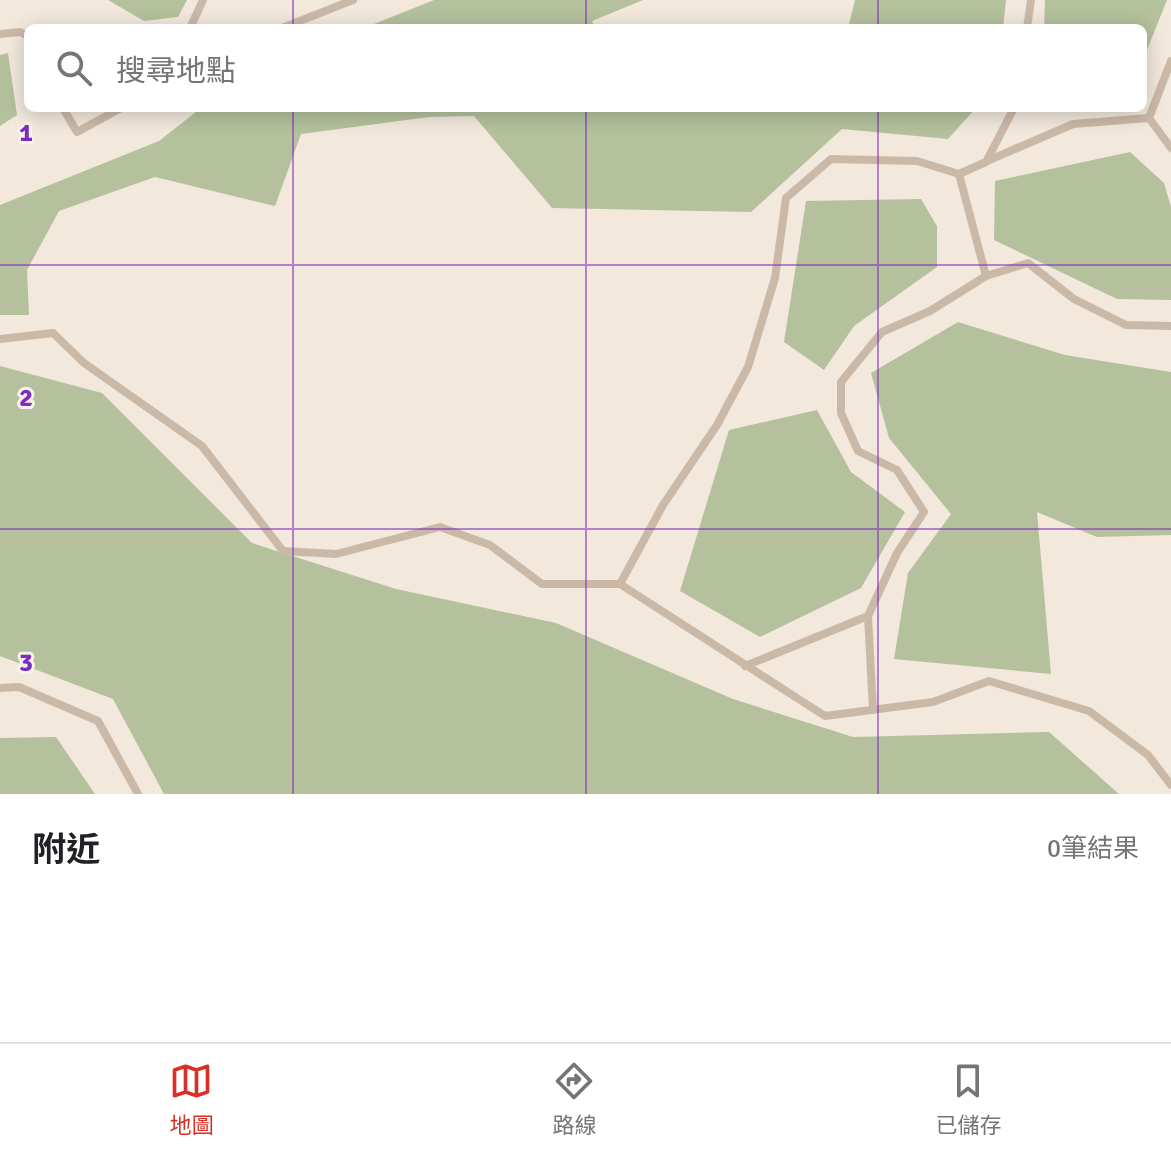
<!DOCTYPE html>
<html lang="zh-TW">
<head>
<meta charset="utf-8">
<style>
  body { margin:0; font-family:Signika,"Noto Sans TC",sans-serif; background:#f2f2f2; color:#202124 }
  .list { margin:0; padding:0; list-style:none }
  h2 { display:flex; justify-content:space-between; align-items:center; height:104px; margin:0; padding:0 32px; font-size:34px }
  h2 small { font-size:26px; font-weight:400; color:#757577 }
  .icon { flex:none; width:44px; height:44px; fill:none; stroke:currentColor; stroke-width:2; stroke-linecap:round; stroke-linejoin:round }
  .map { position:relative; flex:none; width:1171px; height:794px; overflow:hidden }
  .search { position:absolute; background:#fff; box-shadow:0 4px 20px #0003; left:24px; right:24px; top:24px; height:88px; display:flex; align-items:center; gap:20px; box-sizing:border-box; padding:0 28px; border-radius:12px; color:#757577; font-size:30px }
  .sheet { height:248px; background:#fff }
  nav { display:flex; justify-content:space-around; align-items:center; box-sizing:border-box; height:112px; border-top:2px solid #e0e0e0; background:#fff; font-size:22px; color:#757577 }
  nav a { display:grid; justify-items:center; gap:4px }
  nav .on { color:#d93025 }
  .map>svg:first-child { display:block }
</style>
</head>
<body>
<div class="map">
<svg width="1171" height="794" viewBox="0 0 1171 794">
  <rect width="100%" height="100%" fill="#f2e8dc"/>
  <path fill="#b4c19c" d="M 108,0 L 187,0 L 178,17 L 144,21 Z
    M 434,0 L 643,0 L 592,21 L 595,28 L 364,28 Z
    M 855,0 L 1006,0 L 1003,28 L 848,28 Z
    M 1045,0 L 1167,0 L 1143,60 L 1143,28 L 1044,28 Z
    M 8,53 L 17,115 L 0,126 L 0,55 Z
    M 201,108 L 976,108 L 948,139 L 842,129 L 751,212 L 552,208 L 474,116 L 429,117 L 301,134 L 275,206 L 155,177 L 59,211 L 27,270 L 29,315 L 0,315 L 0,205 L 159,141 Z
    M 1130,152 L 1164,183 L 1171,207 L 1171,300 L 1117,299 L 994,240 L 995,181 Z
    M 921,199 L 937,226 L 937,267 L 854,326 L 824,370 L 784,342 L 806,201 Z
    M 958,322 L 1065,355 L 1171,372 L 1171,535 L 1097,537 L 1037,512 L 1051,674 L 894,659 L 908,573 L 951,514 L 889,438 L 871,373 Z
    M 0,366 L 102,393 L 252,543 L 396,589 L 556,623 L 733,699 L 853,737 L 1049,732 L 1119,794 L 164,794 L 113,699 L 0,656 Z
    M 817,410 L 851,472 L 905,512 L 861,588 L 760,637 L 680,591 L 729,430 Z
    M 56,737 L 95,794 L 0,794 L 0,738 Z"/>
  <g fill="none" stroke-linecap="round" stroke-linejoin="round">
    <path stroke="#cbb9a8" stroke-width="8" d="M 190,28 L 203,0
      M 282,28 L 353,0
      M 1027,28 L 1031,0
      M 0,34 L 20,32 L 28,36
      M 1171,61 L 1149,118 L 1171,148
      M 63,108 L 77,132 L 121,108
      M 987,161 L 1073,124 L 1149,118
      M 959,174 L 986,276
      M 0,339 L 53,333 L 84,363 L 202,446 L 283,551 L 336,554 L 440,527 L 490,545 L 542,584 L 620,584 L 825,716 L 933,702 L 989,681 L 1089,711 L 1148,755 L 1171,785
      M 620,584 L 663,505 L 717,425 L 748,367 L 775,278 L 786,198 L 831,159 L 917,161 L 959,174 L 986,162 L 1014,108
      M 745,666 L 868,616
      M 0,688 L 19,687 L 98,721 L 138,794
      M 873,710 L 868,616 L 897,553 L 924,512 L 897,470 L 858,451 L 841,413 L 841,382 L 882,332 L 930,311 L 986,276 L 1028,263 L 1074,299 L 1126,325 L 1171,326"/>
  </g>
  <path fill="none" stroke="#7b2cbf" stroke-width="2" stroke-opacity="0.55" d="M 293,0 L 293,28M 586,0 L 586,28M 878,0 L 878,28M 293,108 L 293,794M 586,108 L 586,794M 878,108 L 878,794M 0,265 L 1171,265M 0,529 L 1171,529"/>
  <g font-size="26" text-anchor="middle" font-weight="bold" fill="#7b2cbf" stroke="#faf2e9" stroke-width="6" stroke-linejoin="round" paint-order="stroke">
    <text x="26" y="141">1</text>
    <text x="26" y="406">2</text>
    <text x="26" y="671">3</text>
  </g>
</svg>
<div class="search"><svg class="icon" aria-label="search" viewBox="0 0 24 24"><circle cx="10" cy="10" r="6"/><path d="M15 15l6 6"/></svg>搜尋地點</div>
</div>
<section class="sheet">
<h2>附近<small>0筆結果</small></h2>
<ul class="list">
</ul>
</section>
<nav>
<a class="on"><svg class="icon" aria-label="map" viewBox="0 0 24 24"><path d="M3 6l6-2 6 2 6-2v14l-6 2-6-2-6 2zM9 4v14M15 6v14"/></svg>地圖</a>
<a><svg class="icon" aria-label="directions" viewBox="0 0 24 24"><path d="M12 3l9 9-9 9-9-9zM9 14v-3h6M13 9l2 2-2 2"/></svg>路線</a>
<a><svg class="icon" aria-label="saved" viewBox="0 0 24 24"><path d="M7 4h10v16l-5-4-5 4z"/></svg>已儲存</a>
</nav>
</body>
</html>
